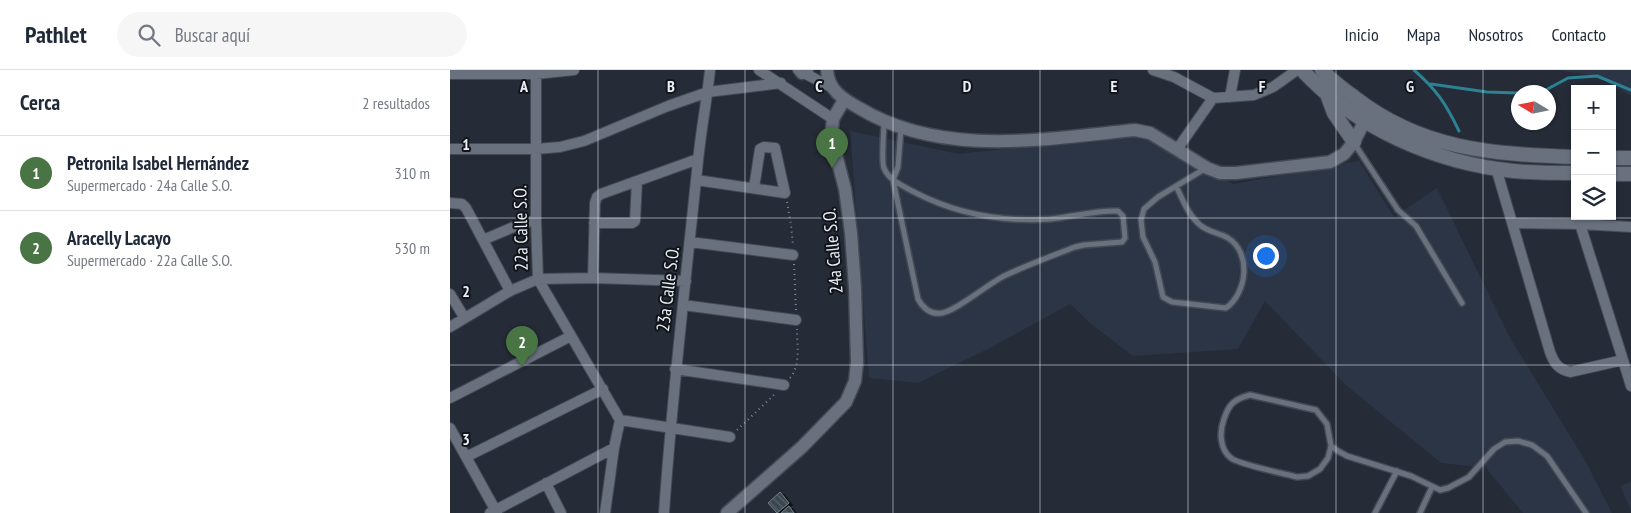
<!DOCTYPE html>
<html lang="es">
<head>
<meta charset="utf-8">
<style>
  body { margin:0; font-family:"PT Sans Narrow",sans-serif; background:#f6f6f7; color:#1f2937 }
  .controls { position:absolute; right:15px; top:15px; display:grid; overflow:hidden; border-radius:0px; box-shadow:0 1px 4px #0004 }
  .controls button { width:45px; height:45px; display:grid; place-items:center; padding:0; border:0; border-bottom:1px solid #e0e1e3; background:#fff; color:#1f2937; font:25px sans-serif }
  .compass { position:absolute; left:1061px; top:15px; width:45px; height:45px; border-radius:50%; background:#fff; box-shadow:0 1px 4px #0004; rotate:280deg }
  .you { position:absolute; left:815px; top:185px; width:18px; height:18px; margin:-12px; border:4px solid #fff; border-radius:50%; background:#1a73e8; box-shadow:0 0 0 8px #1a73e833 }
  .badge { display:grid; place-items:center; width:32px; height:32px; border-radius:50%; background:#497544; color:#fff; font-size:16px; font-weight:700 }
  .pin { position:absolute; translate:-50% -41px; filter:drop-shadow(0 1px 2px #0008) }
  .pin::after { content:''; position:absolute; top:26px; width:18px; height:15px; background:inherit; clip-path:polygon(0 0,100% 0,50% 100%) }
  .list { margin:0; padding:0; list-style:none }
  h2 { display:flex; justify-content:space-between; align-items:center; height:65px; margin:0; padding:0 20px; font-size:21px }
  h2 small { font-size:16px; font-weight:400; color:#747a83 }
  .list li { display:grid; grid-template-columns:32px 1fr auto; gap:15px; align-items:center; box-sizing:border-box; height:75px; padding:0 20px; border-top:1px solid #e0e1e3 }
  .list b { display:block; font-size:19px; white-space:nowrap }
  .list p { margin:0; font-size:16px; white-space:nowrap; color:#747a83 }
  .list em { font-size:16px; font-style:normal; color:#747a83 }
  .icon { flex:none; width:28px; height:28px; fill:none; stroke:currentColor; stroke-width:2; stroke-linecap:round; stroke-linejoin:round }
  .map { position:relative; flex:none; width:1181px; height:443px; overflow:hidden }
  header { display:flex; align-items:center; gap:30px; box-sizing:border-box; height:70px; padding:0 25px; background:#fff; border-bottom:1px solid #e0e1e3 }
  header strong { font-size:24px }
  nav { display:flex; gap:28px; margin-inline-start:auto; font-size:18px }
  .search { width:350px; height:45px; background:#f6f6f7; display:flex; align-items:center; gap:12px; box-sizing:border-box; padding:0 18px; border-radius:28px; color:#747a83; font-size:19px }
  main { display:flex }
  aside { flex:1; background:#fff }
  .map>svg:first-child { display:block }
</style>
</head>
<body>
<header>
<strong>Pathlet</strong>
<div class="search"><svg class="icon" aria-label="search" viewBox="0 0 24 24"><circle cx="10" cy="10" r="6"/><path d="M15 15l6 6"/></svg>Buscar aquí</div>
<nav><a>Inicio</a><a>Mapa</a><a>Nosotros</a><a>Contacto</a></nav>
</header>
<main>
<aside>
<h2>Cerca<small>2 resultados</small></h2>
<ul class="list">
<li><span class="badge">1</span><div><b>Petronila Isabel Hernández</b><p>Supermercado · 24a Calle S.O.</p></div><em>310 m</em></li>
<li><span class="badge">2</span><div><b>Aracelly Lacayo</b><p>Supermercado · 22a Calle S.O.</p></div><em>530 m</em></li>
</ul>
</aside>
<div class="map">
<svg width="1181" height="443" viewBox="0 0 1181 443">
  <defs>
    <pattern id="building-back-hatch" width="6" height="6" patternUnits="userSpaceOnUse" patternTransform="scale(1.25)"><rect width="6" height="6" fill="#3a4750"/><path d="M-1 5l2 2M0 0l6 6M5-1l2 2" fill="none" stroke="#57626a"/></pattern>
    <filter id="shadow"><feDropShadow dx="3.5" dy="2" stdDeviation="0" flood-color="#0009"/></filter>
  </defs>
  <rect width="100%" height="100%" fill="#252b37"/>
  <path fill="#2c3546" d="M 1107,0 L 1181,0 L 1181,26 L 1147,6 Z
    M 400,61 L 509,84 L 692,63 L 783,114 L 909,91 L 944,147 L 987,118 L 1059,266 L 1136,392 L 1162,443 L 1073,443 L 1036,398 L 991,393 L 897,316 L 815,231 L 788,279 L 683,286 L 641,254 L 620,234 L 540,278 L 468,313 L 419,308 Z
    M 1181,412 L 1181,440 L 1170,416 Z"/>
  <g fill="none" stroke-linecap="round" stroke-linejoin="round">
    <path stroke="#2c8293" stroke-width="3" d="M 964,0 C 987,20 996,34 1009,61
      M 981,14 L 1037,22 L 1068,23
      M 1092,22 L 1118,8 L 1147,6 L 1181,20"/>
  </g>
  <path fill="url(#building-back-hatch)" stroke="#707f89" filter="url(#shadow)" d="M 330,422 L 339,433 L 327,443 L 318,433 Z
    M 339,436 L 344,443 L 331,443 Z"/>
  <g fill="none" stroke-linecap="round" stroke-linejoin="round">
    <defs>
      <path id="service" d="M 434,52 C 434,61 431,91 434,98 C 439,111 455,117 466,123 C 507,144 554,152 600,149 C 622,147 646,140 668,141 L 673,146 L 675,168 L 672,172 L 634,175 L 625,177 C 602,186 577,195 554,206 C 538,214 506,241 492,243 C 480,245 473,238 468,229 L 443,110 L 448,97 L 451,58
        M 904,73 L 948,140 L 966,156 L 1012,233
        M 726,116 C 733,130 738,145 750,155 C 758,162 770,163 778,168 C 802,183 797,223 776,238 L 722,232 L 713,227 L 705,192 L 693,167 L 691,150 L 694,139 L 708,127 L 756,98
        M 800,325 L 866,340 L 877,354 L 881,376 L 878,388 L 870,399 L 858,406 L 847,407 C 836,404 787,394 781,388 C 770,380 769,362 774,349 C 779,334 784,329 800,325 Z
        M 881,376 L 888,381 L 897,386 L 961,406 L 990,420 L 998,418 L 1019,407 L 1044,379 L 1055,372 L 1068,371 L 1082,375 L 1097,386 L 1136,443
        M 925,443 L 947,401
        M 970,443 L 982,417"/>
      <path id="minor" d="M 309,0 L 383,49
        M 348,0 L 381,17
        M 703,0 L 724,7 L 763,28 L 804,25 L 823,17 L 847,0
        M 0,4 L 86,4 L 124,0
        M 86,4 L 86,150 L 88,209 L 170,350
        M 780,27 L 785,0
        M 728,78 L 763,28
        M 0,79 L 86,79 L 110,77 L 134,71 L 218,36 L 258,22 L 331,13
        M 1046,98 L 1100,282 C 1104,293 1108,299 1120,302 L 1173,290 L 1130,154 L 1181,157
        M 246,110 L 335,123 L 325,78 L 314,77 L 310,79 L 304,118
        M 0,133 L 12,134 L 16,138 L 60,221
        M 144,153 L 182,153 L 185,151 L 187,111
        M 1063,153 L 1130,154
        M 33,170 L 73,153 L 86,150
        M 240,172 L 343,185
        M 143,208 L 145,133 L 147,127 L 151,124 L 248,89
        M 0,224 L 14,247
        M 233,235 L 346,250
        M 0,257 L 60,221 L 88,209 L 143,208 L 236,211
        M 1173,290 L 1181,316
        M 225,299 L 334,315
        M 0,328 L 121,266
        M 170,350 L 280,367
        M 0,358 L 47,443
        M 16,387 L 153,319
        M 96,413 L 111,443
        M 40,443 L 164,378
        M 155,443 L 164,378 L 170,350
        M 214,443 C 222,325 236,208 248,91 C 251,60 257,30 260,0"/>
      <path id="tertiary" d="M 377,0 C 378,20 393,29 409,38 C 492,88 594,69 685,60 L 700,63 L 757,98 L 770,103 L 786,103 L 880,92 L 894,84 L 904,72 L 919,42
        M 352,3 L 357,0
        M 277,443 L 352,377 L 396,332 L 405,311 L 407,292 L 405,218 L 401,163 L 395,119 L 383,73 L 382,59 L 383,49 L 394,30"/>
      <path id="secondary" d="M 852,0 C 906,58 985,93 1064,101 C 1084,103 1105,103 1125,103
        M 872,0 C 881,10 893,19 904,27 C 972,80 1042,84 1125,87
        M 878,27 L 884,43 L 904,72
        M 1162,88 L 1181,88
        M 1162,104 L 1181,104"/>
    </defs>
    <use href="#service" stroke="#434952" stroke-width="8"/>
    <use href="#minor" stroke="#434952" stroke-width="12"/>
    <use href="#tertiary" stroke="#434952" stroke-width="15"/>
    <use href="#secondary" stroke="#434952" stroke-width="16"/>
    <path stroke="#848993" stroke-width="2" stroke-dasharray="1 4" stroke-linecap="butt" d="M 337,132 L 341,155 L 343,175
      M 344,194 L 346,240
      M 340,308 C 351,295 347,275 347,259
      M 287,360 L 325,324"/>
    <use href="#service" stroke="#69707e" stroke-width="5"/>
    <use href="#minor" stroke="#69707e" stroke-width="10"/>
    <use href="#tertiary" stroke="#69707e" stroke-width="12"/>
    <use href="#secondary" stroke="#69707e" stroke-width="14"/>
  </g>
  <path fill="none" stroke="#ebf0f8" stroke-width="1" stroke-opacity="0.55" d="M 148,0 L 148,443M 295,0 L 295,443M 443,0 L 443,443M 590,0 L 590,443M 738,0 L 738,443M 886,0 L 886,443M 1033,0 L 1033,443M 0,148 L 1181,148M 0,295 L 1181,295"/>
  <g text-anchor="middle" stroke-width="4" stroke-linejoin="round" paint-order="stroke">
    <g font-size="18" fill="#ebf0f8" stroke="#111419">
      <text transform="translate(71 158) rotate(-91)" y="6">22a Calle S.O.</text>
      <text transform="translate(383 181) rotate(-95)" y="6">24a Calle S.O.</text>
      <text transform="translate(218 219) rotate(-83)" y="6">23a Calle S.O.</text>
    </g>
  </g>
  <g font-size="16" text-anchor="middle" font-weight="bold" fill="#ebf0f8" stroke="#111419" stroke-width="4" stroke-linejoin="round" paint-order="stroke">
    <text x="74" y="22">A</text>
    <text x="221" y="22">B</text>
    <text x="369" y="22">C</text>
    <text x="517" y="22">D</text>
    <text x="664" y="22">E</text>
    <text x="812" y="22">F</text>
    <text x="960" y="22">G</text>
    <text x="16" y="80">1</text>
    <text x="16" y="227">2</text>
    <text x="16" y="375">3</text>
  </g>
</svg>
<div class="controls">
<button>+</button>
<button>−</button>
<button><svg class="icon" aria-label="layers" viewBox="0 0 24 24"><path d="M12 4l9 5-9 5-9-5zM3 14l9 5 9-5"/></svg></button>
</div>
<svg class="compass" viewBox="-18 -18 36 36"><path d="M0-13l5 13h-10z" fill="#e53935"/><path d="M0 13l5-13h-10z" fill="#747a83"/></svg>
<div class="you"></div>
<div class="pin badge" style="left:382px;top:98px">1</div>
<div class="pin badge" style="left:72px;top:297px">2</div>
</div>
</main>
</body>
</html>
